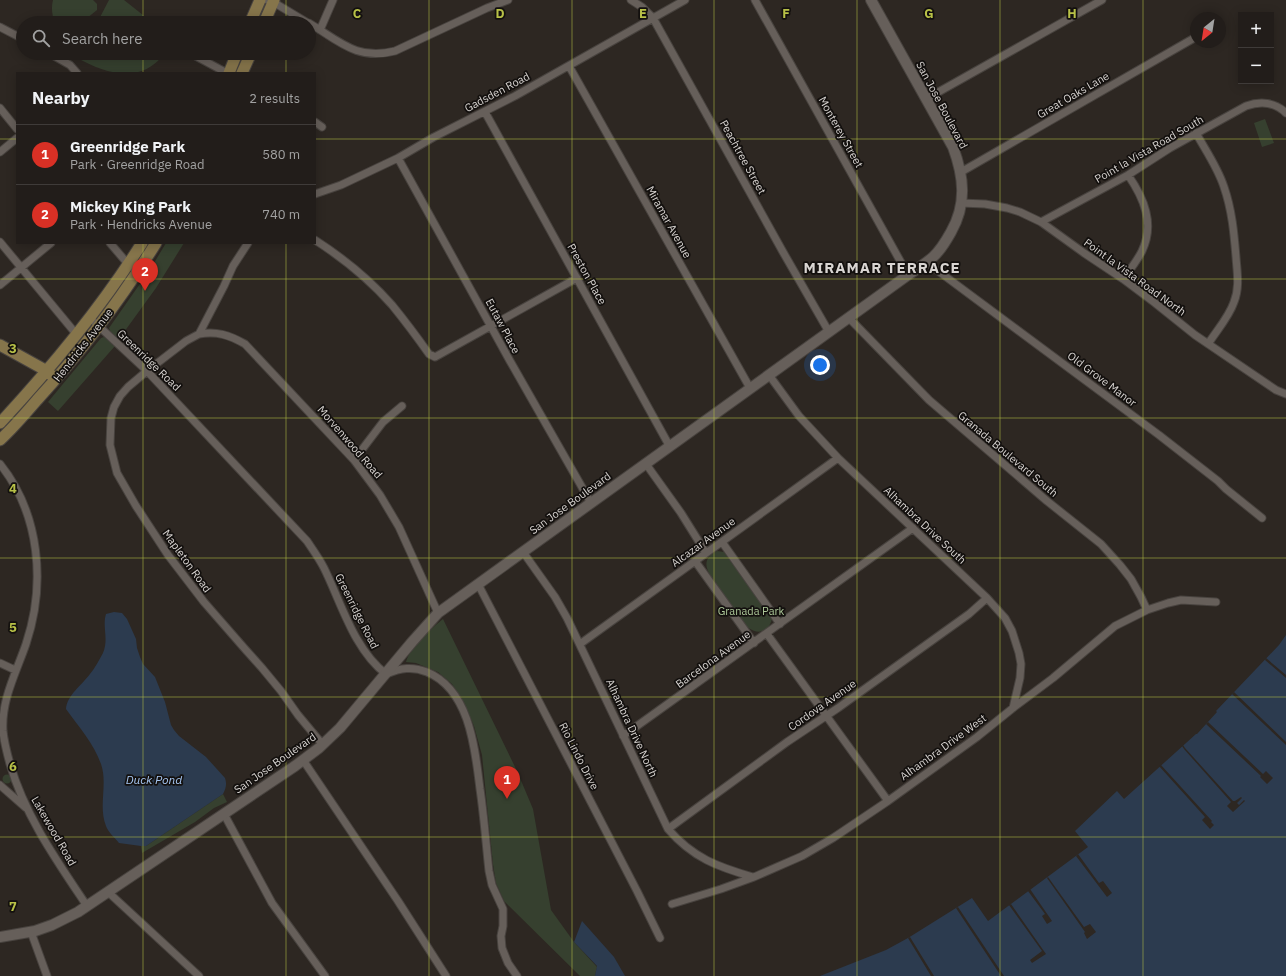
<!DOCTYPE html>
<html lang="en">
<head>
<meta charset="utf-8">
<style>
  body { margin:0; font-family:"IBM Plex Sans",sans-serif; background:#2a2623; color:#f1f3f6 }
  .controls { position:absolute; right:12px; top:12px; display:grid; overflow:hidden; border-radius:0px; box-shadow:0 2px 10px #0003 }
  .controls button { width:36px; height:36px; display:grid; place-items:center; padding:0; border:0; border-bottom:1px solid #3f3b39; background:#221d1a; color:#f1f3f6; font:20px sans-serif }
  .compass { position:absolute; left:1190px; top:12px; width:36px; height:36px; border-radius:50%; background:#221d1a; box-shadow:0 2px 10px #0003; rotate:210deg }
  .you { position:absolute; left:820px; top:365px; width:14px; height:14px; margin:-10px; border:3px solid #fff; border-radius:50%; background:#1a73e8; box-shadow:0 0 0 6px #1a73e833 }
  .badge { display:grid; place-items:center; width:26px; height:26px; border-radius:50%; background:#d93025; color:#fff; font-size:13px; font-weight:700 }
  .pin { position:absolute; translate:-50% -33px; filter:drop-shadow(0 1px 2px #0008) }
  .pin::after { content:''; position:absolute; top:21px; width:14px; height:12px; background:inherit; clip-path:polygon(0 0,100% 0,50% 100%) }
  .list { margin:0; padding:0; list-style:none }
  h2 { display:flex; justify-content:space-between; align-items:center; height:52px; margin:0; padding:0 16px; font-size:17px }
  h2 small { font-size:13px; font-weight:400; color:#a2a2a2 }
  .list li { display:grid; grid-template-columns:26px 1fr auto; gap:12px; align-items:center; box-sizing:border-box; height:60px; padding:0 16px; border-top:1px solid #3f3b39 }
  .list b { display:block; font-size:15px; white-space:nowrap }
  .list p { margin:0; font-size:13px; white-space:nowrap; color:#a2a2a2 }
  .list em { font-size:13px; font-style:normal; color:#a2a2a2 }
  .icon { flex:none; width:22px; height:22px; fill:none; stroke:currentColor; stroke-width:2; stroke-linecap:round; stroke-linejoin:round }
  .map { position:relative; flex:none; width:1286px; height:976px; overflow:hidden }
  .search { position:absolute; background:#221d1a; box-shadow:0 2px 10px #0003; left:16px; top:16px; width:300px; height:44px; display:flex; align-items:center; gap:10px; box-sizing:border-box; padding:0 14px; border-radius:22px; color:#a2a2a2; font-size:15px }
  .panel { position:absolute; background:#221d1a; box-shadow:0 2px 10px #0003; left:16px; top:72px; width:300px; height:172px; border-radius:0px }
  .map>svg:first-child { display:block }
</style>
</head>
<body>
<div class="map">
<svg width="1286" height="976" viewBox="0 0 1286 976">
  <rect width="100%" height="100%" fill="#2d2722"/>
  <path fill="#36402f" d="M 53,0 L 93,0 L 97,4 L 97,10 L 81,23 L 55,23 C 52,16 51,7 53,0 Z
    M 109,0 L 124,0 L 153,23 L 97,23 Z
    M 80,53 L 165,53 C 141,85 107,74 77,58 Z
    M 1265,119 L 1274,143 L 1262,147 L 1254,123 Z
    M 166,243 L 184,243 L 156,288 L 119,339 L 111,333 L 109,328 L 151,268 Z
    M 104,337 L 115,346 L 58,411 L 48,402 L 101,338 Z
    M 717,551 L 724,552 L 772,619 C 768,633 758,635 747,627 L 710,575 C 704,565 705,557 717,551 Z
    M 443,619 L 517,771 L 533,809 L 551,910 L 574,942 L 597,967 L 595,976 L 580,976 L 504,901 L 496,883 L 493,864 L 482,755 L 474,726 L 463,701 L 452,684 L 438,672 L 416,663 L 406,662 C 411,645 430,630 443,619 Z
    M2.5 779a4.5 4.5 0 1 1 9 0a4.5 4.5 0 1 1-9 0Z
    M 223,794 L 227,802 L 214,808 L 195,822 L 142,853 L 141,846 L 146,846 Z"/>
  <path fill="#2c3b4f" d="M 114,612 L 122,613 L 127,619 L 136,639 L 137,648 L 140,657 L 143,664 L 155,677 L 165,702 L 171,725 L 174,730 L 179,736 L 206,757 L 225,778 C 227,784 226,788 223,794 L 146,846 L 141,846 L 119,843 C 115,838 108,832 106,826 C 98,806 108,784 101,764 C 94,744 79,727 66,709 C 67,695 82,685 90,674 C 95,668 99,660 103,653 C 109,639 102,627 106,614 Z
    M 1286,635 L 1286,976 L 820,976 L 886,950 L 908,938 L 972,898 L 988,921 L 1088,847 L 1075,831 L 1117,791 L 1124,799 L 1196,734 L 1197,734 L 1217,712 L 1216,711 L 1279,645 Z
    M 582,921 L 614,957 L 625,976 L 595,976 L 597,966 L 574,942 Z"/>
  <path fill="#2d2722" d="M 1266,658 L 1286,675 L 1286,678 L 1265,660 Z
    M 1234,692 L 1286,742 L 1286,745 L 1232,694 Z
    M 1208,722 L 1263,774 L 1266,771 L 1273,778 L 1267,784 L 1260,777 L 1261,776 L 1206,724 Z
    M 1183,745 L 1185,748 L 1233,801 L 1235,801 L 1241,797 L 1242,798 L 1237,803 L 1239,805 L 1244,800 L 1245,801 L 1233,812 L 1227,806 L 1231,802 L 1184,749 L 1182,746 Z
    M 1161,765 L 1212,821 L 1211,822 L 1214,825 L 1210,829 L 1202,820 L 1205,817 L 1159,766 Z
    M 1078,854 L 1099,883 L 1103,881 L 1112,893 L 1107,897 L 1076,856 Z
    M 1048,877 L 1084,927 L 1090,924 L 1096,932 L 1087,939 L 1084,933 L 1085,932 L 1047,878 Z
    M 1030,889 L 1052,921 L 1047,924 L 1042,916 L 1045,914 L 1028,891 Z
    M 1011,904 L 1046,954 L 1032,963 L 1030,960 L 1042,951 L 1009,905 Z
    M 958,907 L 1004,976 L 1001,976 L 956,908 Z
    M 910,937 L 934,976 L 931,976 L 908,938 Z"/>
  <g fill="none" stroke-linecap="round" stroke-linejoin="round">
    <defs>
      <path id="street" d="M 267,0 L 273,2 L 308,23
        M 631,0 L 642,7 L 653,18 L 783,252 L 829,332
        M 755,0 L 908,275
        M 309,23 C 339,41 357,61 395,51 L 487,8 L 508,0
        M 0,27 L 23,39
        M 320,30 L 333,0
        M 49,53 L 70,65 L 77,73
        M 190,53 L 227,73
        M 569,66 L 750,388
        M 926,99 L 1102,0
        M 0,108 L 17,129
        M 485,112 L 670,447
        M 315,122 L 322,127
        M 1196,133 C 1206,151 1218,168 1224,187 C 1232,210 1234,233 1236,257 C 1237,272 1240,287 1234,302 C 1229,317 1217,330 1208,344
        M 0,152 L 17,138
        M 398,158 L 510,361 L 591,503
        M 961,172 L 1196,37
        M 315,194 L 341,185 L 398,158 L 434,137 L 515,96 L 685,0
        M 961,203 L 985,204 L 1007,208 L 1020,212 L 1041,222 L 1084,253 L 1123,279 L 1155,303 L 1195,335 L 1276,390 L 1286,394
        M 1041,222 L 1128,175 L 1170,148 L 1246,106 C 1260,101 1275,102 1286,113
        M 315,240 C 343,258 370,280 392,305 C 405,321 417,337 429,354 L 435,357 L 577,278
        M 0,242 L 77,335
        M 110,243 L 128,264 L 138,272
        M 248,243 L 233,266 L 224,286 L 199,334 L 186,341 L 147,371 L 128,387 L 120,396 L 114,407 L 111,418 L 110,445 L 117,473 L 136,506 L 168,555 L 204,602 L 245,649 L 262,668 L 281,691 L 298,715 L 323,745
        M 926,262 L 1159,435 L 1218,481 L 1226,489 L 1262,518
        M 1123,279 C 1130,270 1137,261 1142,251 C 1155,224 1144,198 1128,175
        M 0,285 L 51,243
        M 90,318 L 147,371 L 307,541 C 313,550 319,558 324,568 C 341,602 354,650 386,674 C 401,668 412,666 427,672 C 470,690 475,749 480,789 C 484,816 486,844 489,871 L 492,885 L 503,909 L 503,926 L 501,936 L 502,948 L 508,963 L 517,976
        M 849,318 L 929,400 L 1047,501 L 1101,544 L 1120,565 L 1131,579 L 1141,597 L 1147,610
        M 199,334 C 217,331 229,335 245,344 L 354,460 L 380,495 L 399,527 L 438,613
        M 769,375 L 799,416 L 838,458 L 987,598 L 1005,618 L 1012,631 L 1019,653 L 1021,664 L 1020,678 L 1013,708
        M 354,460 L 383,422 L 402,406
        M 0,464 C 40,514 46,584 26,644 C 16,673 1,700 3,731 C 4,742 7,753 10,764 C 25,816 57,861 87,906
        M 646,464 L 681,513 L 706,553
        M 722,542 L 780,624
        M 523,552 L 555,597 L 567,618 L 668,829 C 693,858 718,867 753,877
        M 695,561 L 754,643
        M 478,584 L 637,891 L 660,938
        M 767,634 L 888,801
        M 580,644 L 838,458
        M 0,663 L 15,670
        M 623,736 L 913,528
        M 303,760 L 398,901 L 446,976
        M 0,785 L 26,808
        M 224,814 L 272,903 L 325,976
        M 668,829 L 787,742 L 838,708 L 969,614 L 987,598
        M 108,892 L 199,976
        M 672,904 L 721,889 L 754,877 L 802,856 L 833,838 L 888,801 L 977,737 L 1013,708 L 1053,678 L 1115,626 L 1147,610 L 1168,603 L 1181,600 L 1216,602
        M 31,932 L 47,976"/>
      <path id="secondary" d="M 0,937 L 35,931 L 52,925 L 78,912 L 295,766 L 319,748 L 340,728 L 412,642 L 438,613 L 908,275 C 917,269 925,264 933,257 C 941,250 946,241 951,232 C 967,204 964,177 953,147 L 871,0"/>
      <path id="primary" d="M 250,23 L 260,0
        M 264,23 L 274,0
        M 229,73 L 237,53
        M 242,73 L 251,53
        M 0,345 L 47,371 L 51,375
        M 0,423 C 52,367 101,308 142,243
        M 0,440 C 13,428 25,414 37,400 C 82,351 121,299 156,243"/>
    </defs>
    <use href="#street" stroke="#48433f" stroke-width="9"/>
    <use href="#secondary" stroke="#48433f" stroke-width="12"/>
    <use href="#primary" stroke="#48433f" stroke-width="13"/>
    <use href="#street" stroke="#665f5a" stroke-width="7"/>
    <use href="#secondary" stroke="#665f5a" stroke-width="10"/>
    <use href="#primary" stroke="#86754b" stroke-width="11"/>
  </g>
  <path fill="none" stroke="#b8c147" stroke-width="1" stroke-opacity="0.55" d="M 143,0 L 143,23M 286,0 L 286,23M 429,0 L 429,976M 572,0 L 572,976M 714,0 L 714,976M 857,0 L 857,976M 1000,0 L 1000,976M 1143,0 L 1143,976M 143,53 L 143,73M 286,53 L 286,73M 0,139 L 17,139M 315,139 L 1286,139M 143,243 L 143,976M 286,243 L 286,976M 0,279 L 1286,279M 0,418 L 1286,418M 0,558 L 1286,558M 0,697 L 1286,697M 0,837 L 1286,837"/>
  <g text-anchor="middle" stroke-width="3.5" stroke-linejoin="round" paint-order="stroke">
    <g font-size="11" fill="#d9d5d2" stroke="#13100e">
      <text transform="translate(497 92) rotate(-28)" y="4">Gadsden Road</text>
      <text transform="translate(1073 95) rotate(-30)" y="4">Great Oaks Lane</text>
      <text transform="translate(942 105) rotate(62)" y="4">San Jose Boulevard</text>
      <text transform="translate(841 132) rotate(61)" y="4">Monterey Street</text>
      <text transform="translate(1149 149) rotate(-30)" y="4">Point la Vista Road South</text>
      <text transform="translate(743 157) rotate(61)" y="4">Peachtree Street</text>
      <text transform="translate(669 222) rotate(61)" y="4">Miramar Avenue</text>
      <text transform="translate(587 274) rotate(61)" y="4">Preston Place</text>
      <text transform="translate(1135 277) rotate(36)" y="4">Point la Vista Road North</text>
      <text transform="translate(503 326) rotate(62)" y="4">Eutaw Place</text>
      <text transform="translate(83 345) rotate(-52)" y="4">Hendricks Avenue</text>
      <text transform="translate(149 360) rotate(44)" y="4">Greenridge Road</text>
      <text transform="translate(1102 379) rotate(37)" y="4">Old Grove Manor</text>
      <text transform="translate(350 442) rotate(49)" y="4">Morvenwood Road</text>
      <text transform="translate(1008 454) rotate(40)" y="4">Granada Boulevard South</text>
      <text transform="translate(570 503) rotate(-36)" y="4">San Jose Boulevard</text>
      <text transform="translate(925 525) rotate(43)" y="4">Alhambra Drive South</text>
      <text transform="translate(703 542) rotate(-36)" y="4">Alcazar Avenue</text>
      <text transform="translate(187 561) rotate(54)" y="4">Mapleton Road</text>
      <text transform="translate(357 611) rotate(63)" y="4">Greenridge Road</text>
      <text transform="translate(713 659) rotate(-36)" y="4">Barcelona Avenue</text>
      <text transform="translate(822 705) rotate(-35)" y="4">Cordova Avenue</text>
      <text transform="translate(632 728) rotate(65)" y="4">Alhambra Drive North</text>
      <text transform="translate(943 747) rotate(-36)" y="4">Alhambra Drive West</text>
      <text transform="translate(579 756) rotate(63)" y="4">Rio Lindo Drive</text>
      <text transform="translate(275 763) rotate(-35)" y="4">San Jose Boulevard</text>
      <text transform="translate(54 831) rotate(60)" y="4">Lakewood Road</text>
    </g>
    <g font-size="11" fill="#aec99a" stroke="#13100e">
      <text x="751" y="615">Granada Park</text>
    </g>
    <g font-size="12" font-style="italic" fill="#a6c6f2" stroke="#13100e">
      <text x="154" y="784">Duck Pond</text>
    </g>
    <g font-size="15" font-weight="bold" letter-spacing="1" fill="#d9d5d2" stroke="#13100e">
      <text x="882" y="273">MIRAMAR TERRACE</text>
    </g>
  </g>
  <g font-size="13" text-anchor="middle" font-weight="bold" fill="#b8c147" stroke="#13100e" stroke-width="3.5" stroke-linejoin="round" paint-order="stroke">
    <text x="357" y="18">C</text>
    <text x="500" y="18">D</text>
    <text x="643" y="18">E</text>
    <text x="786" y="18">F</text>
    <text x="929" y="18">G</text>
    <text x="1072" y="18">H</text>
    <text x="13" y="353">3</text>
    <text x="13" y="493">4</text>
    <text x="13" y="632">5</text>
    <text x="13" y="771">6</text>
    <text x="13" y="911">7</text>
  </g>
</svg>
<div class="controls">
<button>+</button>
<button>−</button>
</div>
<svg class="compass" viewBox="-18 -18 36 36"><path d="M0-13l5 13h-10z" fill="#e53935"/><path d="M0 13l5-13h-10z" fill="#a2a2a2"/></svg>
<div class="you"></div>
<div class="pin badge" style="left:507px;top:799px">1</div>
<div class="pin badge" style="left:145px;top:291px">2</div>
<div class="search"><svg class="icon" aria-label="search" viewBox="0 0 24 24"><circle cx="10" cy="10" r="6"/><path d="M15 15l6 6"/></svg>Search here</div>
<section class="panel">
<h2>Nearby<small>2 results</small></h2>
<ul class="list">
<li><span class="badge">1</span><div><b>Greenridge Park</b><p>Park · Greenridge Road</p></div><em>580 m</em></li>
<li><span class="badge">2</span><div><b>Mickey King Park</b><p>Park · Hendricks Avenue</p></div><em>740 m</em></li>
</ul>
</section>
</div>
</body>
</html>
